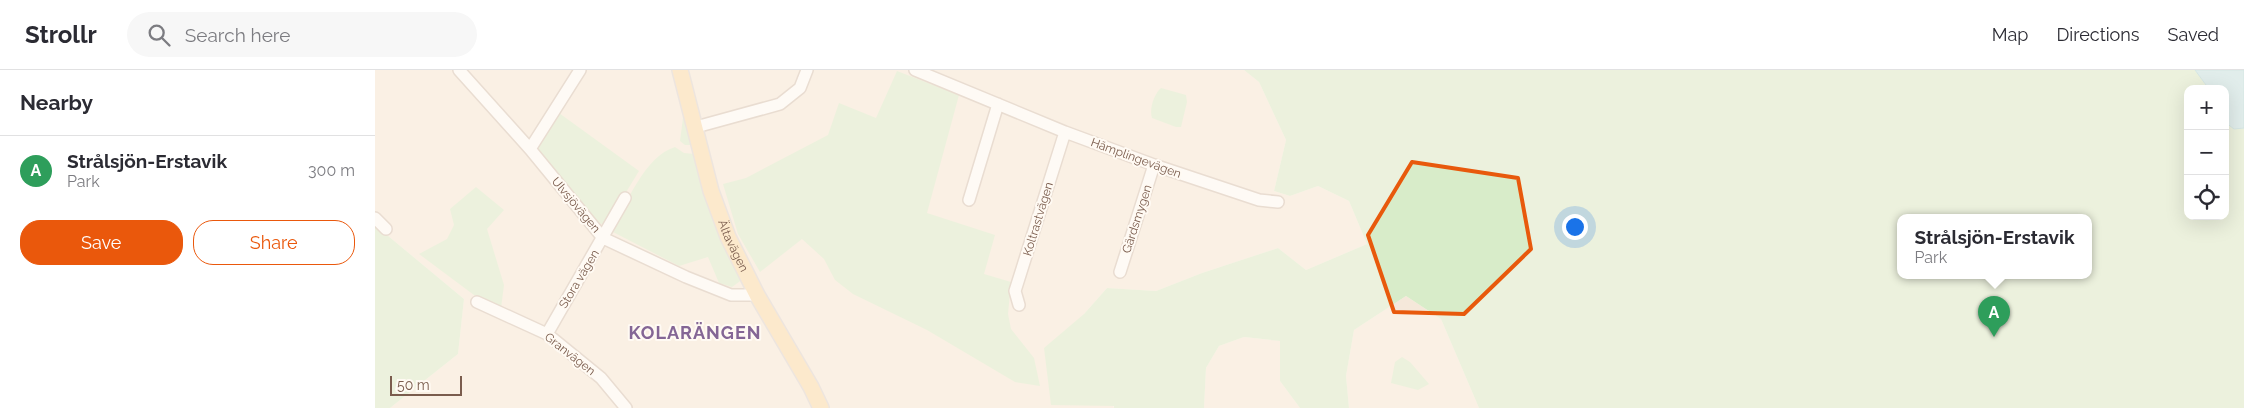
<!DOCTYPE html>
<html lang="en">
<head>
<meta charset="utf-8">
<style>
  body { margin:0; font-family:Raleway,sans-serif; background:#f7f7f7; color:#2b2b33 }
  .controls { position:absolute; right:15px; top:15px; display:grid; overflow:hidden; border-radius:10px; box-shadow:0 5px 20px #0002 }
  .controls button { width:45px; height:45px; display:grid; place-items:center; padding:0; border:0; border-bottom:1px solid #e1e1e2; background:#fff; color:#2b2b33; font:25px sans-serif }
  .scale { position:absolute; left:15px; bottom:12px; width:72px; box-sizing:border-box; padding-left:5px; border:2px solid #7a5c4d; border-top:0; font-size:14px; line-height:18px; white-space:nowrap; color:#7a5c4d; -webkit-text-stroke:4px #fffaf3; paint-order:stroke }
  .you { position:absolute; left:1199px; top:156px; width:18px; height:18px; margin:-12px; border:4px solid #fff; border-radius:50%; background:#1a73e8; box-shadow:0 0 0 8px #1a73e833 }
  .badge { display:grid; place-items:center; width:32px; height:32px; border-radius:50%; background:#ea580c; color:#fff; font-size:16px; font-weight:700 }
  .pin { position:absolute; translate:-50% -41px; filter:drop-shadow(0 1px 2px #0008) }
  .pin::after { content:''; position:absolute; top:26px; width:18px; height:15px; background:inherit; clip-path:polygon(0 0,100% 0,50% 100%) }
  .popup { position:absolute; left:1522px; top:144px; width:195px; height:65px; box-sizing:border-box; display:grid; place-content:center; border-radius:10px; background:#fff; filter:drop-shadow(0 1px 4px #0005); font-size:16px; white-space:nowrap; color:#7c7c81 }
  .popup b { font-size:19px; color:#2b2b33 }
  .popup::after { content:''; position:absolute; left:50%; top:100%; margin-left:-10px; border:10px solid transparent; border-top-color:#fff }
  .list { margin:0; padding:0; list-style:none }
  h2 { display:flex; justify-content:space-between; align-items:center; height:65px; margin:0; padding:0 20px; font-size:21px }
  h2 small { font-size:16px; font-weight:400; color:#7c7c81 }
  .list li { display:grid; grid-template-columns:32px 1fr auto; gap:15px; align-items:center; box-sizing:border-box; height:70px; padding:0 20px; border-top:1px solid #e1e1e2 }
  .list b { display:block; font-size:19px; white-space:nowrap }
  .list p { margin:0; font-size:16px; white-space:nowrap; color:#7c7c81 }
  .list em { font-size:16px; font-style:normal; color:#7c7c81 }
  .actions { display:flex; gap:10px; padding:15px 20px }
  .actions a { flex:1; padding:11px 0; border:1px solid #ea580c; border-radius:20px; text-align:center; font-size:18px; color:#ea580c }
  .actions .main { background:#ea580c; color:#fff }
  .icon { flex:none; width:28px; height:28px; fill:none; stroke:currentColor; stroke-width:2; stroke-linecap:round; stroke-linejoin:round }
  .map { position:relative; flex:none; width:1869px; height:338px; overflow:hidden }
  header { display:flex; align-items:center; gap:30px; box-sizing:border-box; height:70px; padding:0 25px; background:#fff; border-bottom:1px solid #e1e1e2 }
  header strong { font-size:24px }
  nav { display:flex; gap:28px; margin-inline-start:auto; font-size:18px }
  .search { width:350px; height:45px; background:#f7f7f7; display:flex; align-items:center; gap:12px; box-sizing:border-box; padding:0 18px; border-radius:28px; color:#7c7c81; font-size:19px }
  main { display:flex }
  aside { flex:1; background:#fff }
  .map>svg:first-child { display:block }
</style>
</head>
<body>
<header>
<strong>Strollr</strong>
<div class="search"><svg class="icon" aria-label="search" viewBox="0 0 24 24"><circle cx="10" cy="10" r="6"/><path d="M15 15l6 6"/></svg>Search here</div>
<nav><a>Map</a><a>Directions</a><a>Saved</a></nav>
</header>
<main>
<aside>
<h2>Nearby<small></small></h2>
<ul class="list">
<li><span class="badge" style="background:#2e9e5b">A</span><div><b>Strålsjön-Erstavik</b><p>Park</p></div><em>300 m</em></li>
</ul>
<div class="actions"><a class="main">Save</a><a>Share</a></div>
</aside>
<div class="map">
<svg width="1869" height="338" viewBox="0 0 1869 338">
  <rect width="100%" height="100%" fill="#fdf6ec"/>
  <path fill="#f5e8da" d="M 0,0 L 300,0 L 320,84 L 438,338 L 15,338 L 83,284 L 89,229 L 0,155 Z
    M 314,0 L 869,0 L 884,12 L 911,70 L 899,121 L 915,126 L 943,116 L 974,131 L 992,174 L 931,200 L 903,178 L 827,203 L 781,221 L 732,218 L 709,244 L 739,338 L 451,338 L 359,170 L 346,137 Z
    M 1031,226 L 1066,249 L 1104,338 L 974,338 L 971,306 L 979,260 Z
    M 869,267 L 906,271 L 905,311 L 925,338 L 829,338 L 831,298 L 844,276 Z"/>
  <path fill="#d8ecc9" fill-rule="evenodd" d="M 869,0 L 1820,0 L 1834,19 L 1813,19 L 1813,146 L 1850,146 L 1850,52 L 1859,59 L 1869,58 L 1869,338 L 1104,338 L 1066,249 L 1031,226 L 979,260 L 971,306 L 974,338 L 925,338 L 905,311 L 905,271 L 869,267 L 844,276 L 831,298 L 829,338 L 739,338 L 739,336 L 676,335 L 669,278 L 709,244 L 732,218 L 781,221 L 827,203 L 903,178 L 931,200 L 992,174 L 974,131 L 943,116 L 915,126 L 899,121 L 911,70 L 884,12 ZM 1525,148 L 1713,148 L 1713,206 L 1525,206 Z
    M 522,1 L 584,25 L 552,143 L 620,165 L 609,204 L 636,212 L 633,244 L 636,259 L 659,288 L 665,316 L 640,312 L 552,260 L 478,224 L 460,210 L 449,189 L 427,169 L 385,202 L 363,164 L 348,114 L 371,108 L 453,65 L 464,33 L 501,48 Z
    M 786,18 L 811,25 L 812,32 L 806,57 L 801,57 L 777,48 C 774,39 779,24 786,18 Z
    M 309,40 L 318,75 L 310,75 L 305,71 Z
    M 184,43 L 264,101 L 231,155 L 223,153 L 161,81 Z
    M 300,77 L 309,83 L 320,84 L 368,209 L 357,217 L 344,213 L 333,187 L 304,196 L 238,162 L 237,160 C 251,134 270,86 300,77 Z
    M 101,117 L 129,140 L 112,159 L 129,215 L 126,238 L 103,228 L 44,184 L 72,169 L 79,155 L 75,139 Z
    M 0,155 L 89,229 L 83,284 L 15,338 L 0,338 Z
    M 1027,287 L 1035,292 L 1054,314 L 1043,320 L 1016,313 L 1020,292 Z"/>
  <path fill="#bfe3e8" stroke="#a5d3da" d="M 1820,0 L 1869,0 L 1869,58 L 1859,59 L 1850,52 L 1850,19 L 1834,19 Z"/>
  <g fill="none" stroke-linecap="round" stroke-linejoin="round">
    <defs>
      <path id="minor" d="M 84,0 L 155,79 L 228,168 L 311,207 L 356,225 L 382,225
        M 540,0 L 690,62 L 779,95 L 884,130 L 903,132
        M 321,57 L 405,34 L 425,18 L 432,0
        M 155,79 L 205,0
        M 594,130 L 623,34
        M 0,148 L 11,159
        M 745,202 L 779,95
        M 102,232 L 172,264 L 226,308 L 251,338
        M 644,235 L 640,221 L 690,62
        M 172,264 L 250,128"/>
      <g id="major">
        <path id="s1" d="M 305,0 L 336,121 L 353,167 L 382,225 L 436,317 L 446,338"/>
      </g>
    </defs>
    <use href="#minor" stroke="#d1beb0" stroke-width="14"/>
    <use href="#major" stroke="#dad1cd" stroke-width="18"/>
    <use href="#minor" stroke="#fff" stroke-width="11"/>
    <use href="#major" stroke="#fbd9a5" stroke-width="15"/>
  </g>
  <path d="M0 0H1869V338H0ZM 1037,92 L 1143,108 L 1156,179 L 1089,244 L 1019,242 L 993,165 Z" fill="#fdf6ec" fill-opacity=".55" fill-rule="evenodd"/>
  <path fill="none" stroke="#e8590c" stroke-width="4" stroke-linejoin="round" d="M 1037,92 L 1143,108 L 1156,179 L 1089,244 L 1019,242 L 993,165 Z"/>
  <g text-anchor="middle" stroke-width="4" stroke-linejoin="round" paint-order="stroke">
    <g font-size="12" fill="#7a5c4d" stroke="#fffaf3">
      <text transform="translate(761 88) rotate(20)" y="4">Hämplingevägen</text>
      <text transform="translate(201 135) rotate(50)" y="4">Ulvsjövägen</text>
      <text transform="translate(663 149) rotate(-73)" y="4">Koltrastvägen</text>
      <text transform="translate(762 149) rotate(-72)" y="4">Gärdsmygen</text>
      <text dy="4" stroke="none"><textPath href="#s1" startOffset="184">Ältavägen</textPath></text>
      <text transform="translate(204 209) rotate(-59)" y="4">Stora vägen</text>
      <text transform="translate(195 284) rotate(38)" y="4">Granvägen</text>
    </g>
    <g font-size="18" font-weight="bold" letter-spacing="1" fill="#846695" stroke="#fffaf3">
      <text x="320" y="269">KOLARÄNGEN</text>
    </g>
  </g>
</svg>
<div class="controls">
<button>+</button>
<button>−</button>
<button><svg class="icon" aria-label="locate" viewBox="0 0 24 24"><circle cx="12" cy="12" r="6"/><path d="M12 2v4M12 18v4M2 12h4M18 12h4"/></svg></button>
</div>
<div class="scale">50 m</div>
<div class="you"></div>
<div class="pin badge" style="left:1619px;top:267px;background:#2e9e5b">A</div>
<div class="popup"><b>Strålsjön-Erstavik</b>Park</div>
</div>
</main>
</body>
</html>
